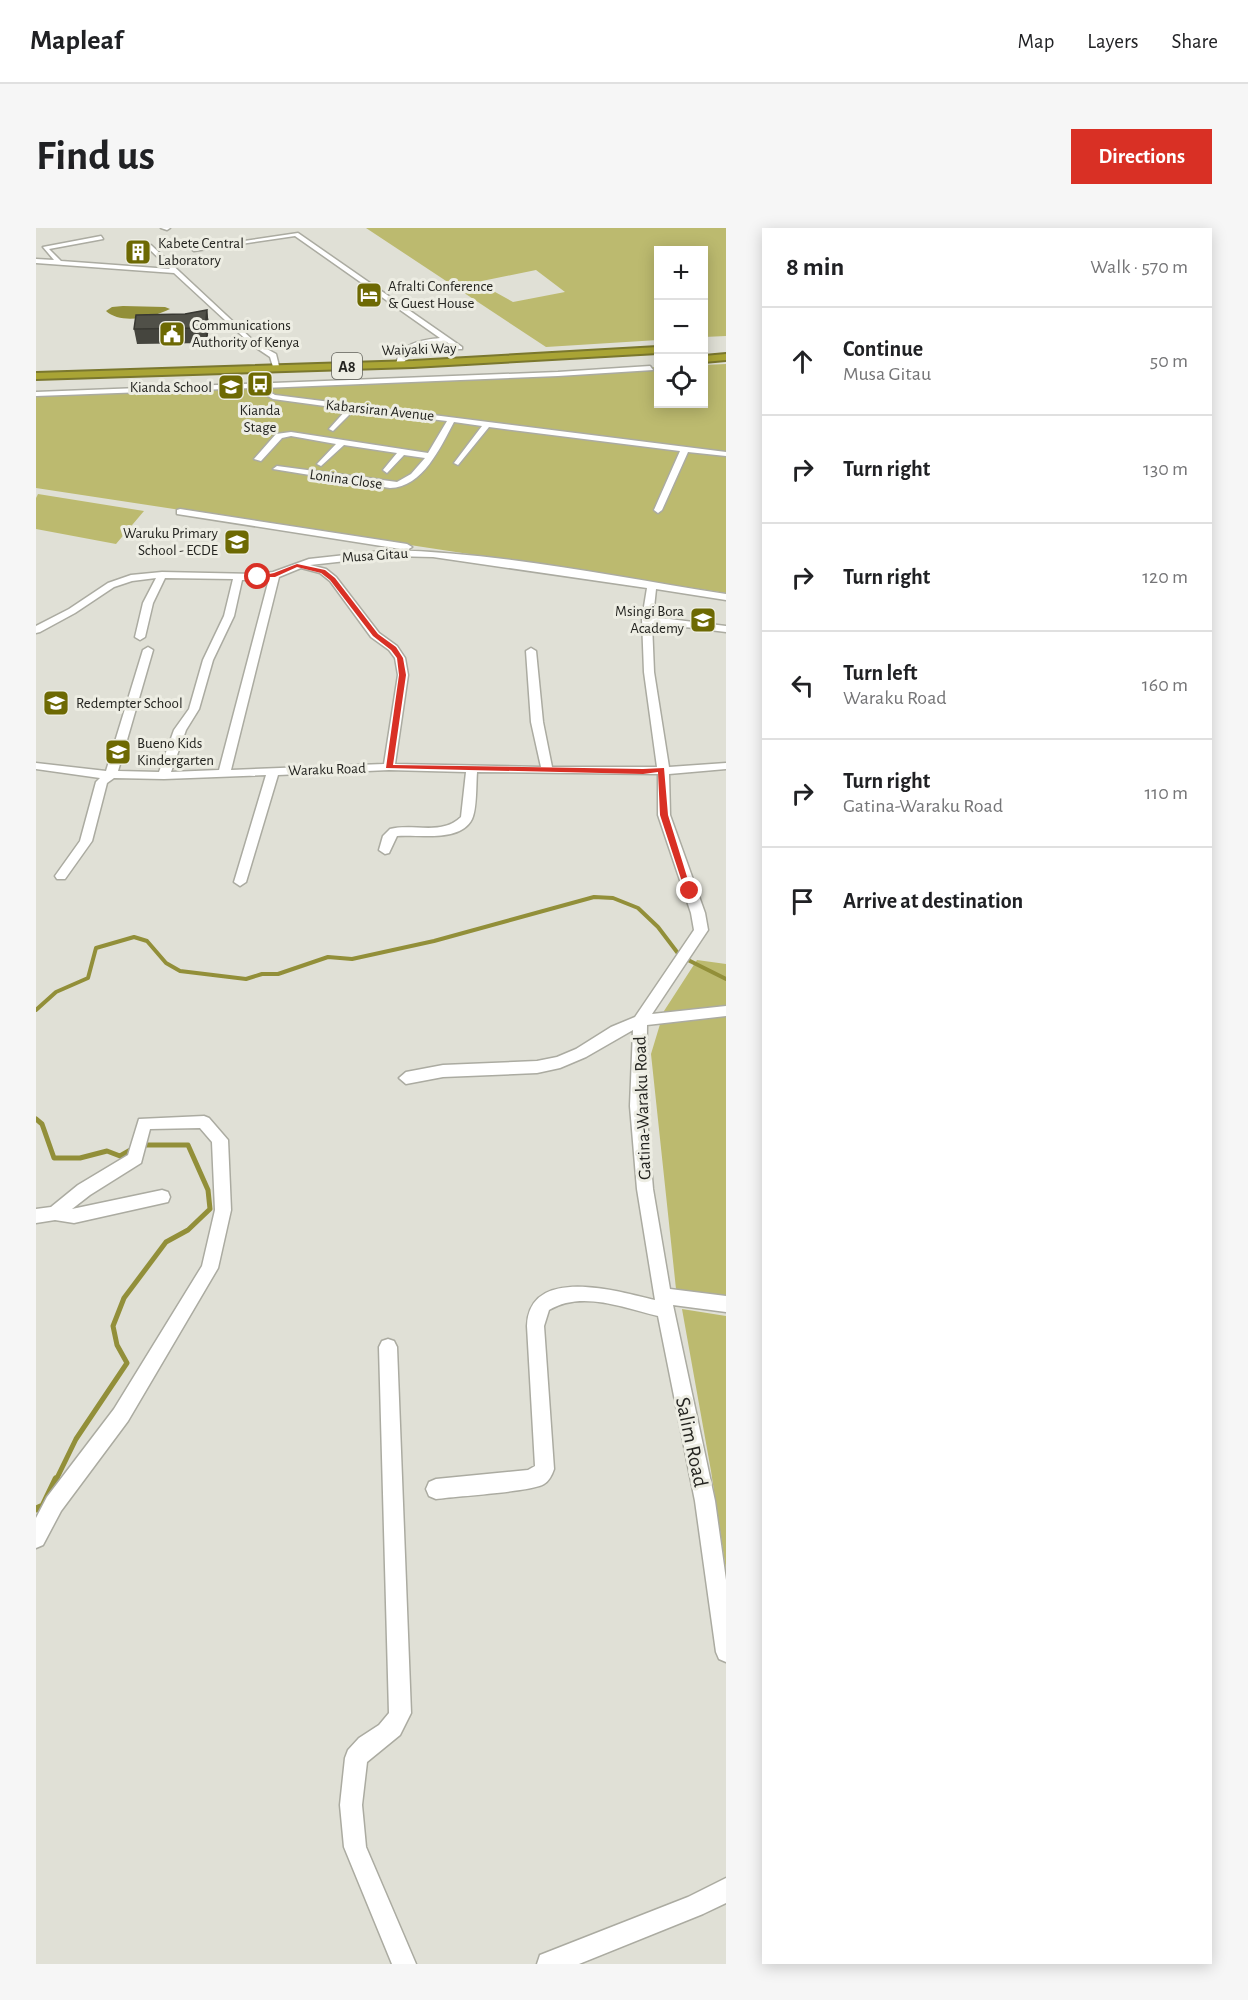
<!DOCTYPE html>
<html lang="en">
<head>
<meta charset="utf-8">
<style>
  body { margin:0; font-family:"Alegreya Sans",sans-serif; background:#f6f6f6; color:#202124 }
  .controls { position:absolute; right:18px; top:18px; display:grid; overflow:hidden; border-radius:0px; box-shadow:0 3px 15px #0003 }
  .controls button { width:54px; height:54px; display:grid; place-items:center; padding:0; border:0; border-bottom:2px solid #e0e0e0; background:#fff; color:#202124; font:30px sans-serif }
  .stop { position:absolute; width:18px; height:18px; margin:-14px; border:4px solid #d93025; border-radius:50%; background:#fff }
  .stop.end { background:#d93025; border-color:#fff; box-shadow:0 2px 6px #0008 }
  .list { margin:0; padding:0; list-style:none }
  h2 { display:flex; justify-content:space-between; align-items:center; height:78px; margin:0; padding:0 24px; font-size:26px }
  h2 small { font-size:20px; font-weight:400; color:#757577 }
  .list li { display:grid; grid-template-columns:39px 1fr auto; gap:18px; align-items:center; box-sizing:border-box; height:108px; padding:0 24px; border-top:2px solid #e0e0e0 }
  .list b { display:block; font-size:22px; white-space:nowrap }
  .list p { margin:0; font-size:20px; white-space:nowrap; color:#757577 }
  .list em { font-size:20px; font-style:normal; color:#757577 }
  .icon { flex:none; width:33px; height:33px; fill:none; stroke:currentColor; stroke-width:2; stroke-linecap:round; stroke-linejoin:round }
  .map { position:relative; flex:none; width:690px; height:1736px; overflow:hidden; border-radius:0px }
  header { display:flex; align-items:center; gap:36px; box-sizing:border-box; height:84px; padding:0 30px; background:#fff; border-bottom:2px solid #e0e0e0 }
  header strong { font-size:28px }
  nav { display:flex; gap:33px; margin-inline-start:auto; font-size:21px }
  .intro { display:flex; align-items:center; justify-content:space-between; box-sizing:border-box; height:144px; padding:0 36px }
  h1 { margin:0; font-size:42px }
  .button { padding:15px 27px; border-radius:0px; background:#d93025; color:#fff; font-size:21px; font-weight:700 }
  main { display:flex; gap:36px; padding:0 36px }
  aside { flex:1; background:#fff; border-radius:0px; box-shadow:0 3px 15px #0003 }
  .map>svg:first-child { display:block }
</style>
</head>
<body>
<header>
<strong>Mapleaf</strong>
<nav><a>Map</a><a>Layers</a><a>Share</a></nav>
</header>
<div class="intro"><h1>Find us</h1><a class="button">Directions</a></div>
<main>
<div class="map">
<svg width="690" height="1736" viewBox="0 0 690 1736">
  <rect width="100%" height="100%" fill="#e0e0d6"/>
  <path fill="#bcba6f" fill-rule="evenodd" d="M 330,0 L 690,0 L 690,108 L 668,109 L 668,22 L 622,22 L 622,112 L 510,119 ZM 500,42 L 529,64 L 477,74 L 441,54 Z
    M 690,136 L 690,365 L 0,260 L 0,165 L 241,158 L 622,139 L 622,176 L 668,176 L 668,137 Z
    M 2,266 L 108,283 L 80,316 L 0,301 L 0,270 Z
    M 661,732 L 690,736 L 690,1069 L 640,1061 L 615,826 L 628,783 Z
    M 646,1081 L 690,1088 L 690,1342 L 675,1243 Z"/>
  <path fill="#928f39" d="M 87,78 L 129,79 L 134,81 C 118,89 85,97 70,83 L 76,79 Z"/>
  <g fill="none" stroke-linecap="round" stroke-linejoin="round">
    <path stroke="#928f39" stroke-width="4" d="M 0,782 L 20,764 L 52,750 L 60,720 L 98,709 L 111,713 L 130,735 L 144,743 L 210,751 L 226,746 L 242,746 L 292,729 L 316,731 L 398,713 L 558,669 L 577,670 L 602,680 L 622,699 L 644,728 L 690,751"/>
    <path stroke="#928f39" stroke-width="5" d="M 0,891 L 6,896 L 18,930 L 44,930 L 71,923 L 84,928 L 98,920
      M 20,1252 L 40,1211 L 91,1135 L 81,1117 L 77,1098 L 88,1070 L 130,1014 L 152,1002 L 174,981 L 172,962 L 152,917 L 106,917"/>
    <path stroke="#928f39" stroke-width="7" d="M 0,1281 L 7,1278 L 20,1251"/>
    <defs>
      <path id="minor" d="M 125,0 L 134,0 L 131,2 Z
        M 262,5 L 426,119 L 426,121 L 422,121 L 409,113 C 385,117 377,115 366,139 L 360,139 C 361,115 386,112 404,110 L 259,8 L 158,23 L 155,21 Z
        M 65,8 L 67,11 L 13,21 L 25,33 L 134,41 L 110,18 L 115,17 L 220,115 L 240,126 L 244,142 L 238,142 L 234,129 L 216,117 L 138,45 L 0,35 L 0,31 L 18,32 L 7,19 Z
        M 614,138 L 617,142 L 522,148 L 227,160 L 239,167 L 690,224 L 690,228 L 652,224 L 626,282 L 622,285 L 618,282 L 644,223 L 453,199 L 422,237 L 418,235 L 446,198 L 418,194 C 404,220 387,259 354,260 L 237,241 L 241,238 L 361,254 L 375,246 L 389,230 L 368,227 L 351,245 L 347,242 L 361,225 L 308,217 L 285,238 L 281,236 L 300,216 L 255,208 L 246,210 L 225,233 L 218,231 L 240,206 L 255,204 L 392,225 L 411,193 L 318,182 L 297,203 L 293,201 L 311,181 L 237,171 L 217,160 L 0,168 L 0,164 L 522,144 Z
        M 144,281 L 371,316 L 376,319 L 371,322 L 141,286 L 141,282 Z
        M 355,322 C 467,325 579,349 690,366 L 690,372 L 620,361 L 617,389 L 690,398 L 690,404 L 616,395 L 618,444 L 633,539 L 690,535 L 690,541 L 633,546 L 634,587 L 669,685 L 672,702 L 616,786 L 690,778 L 690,788 L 611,797 L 610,878 L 617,961 L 634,1061 L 690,1068 L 690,1084 L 637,1077 L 679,1273 L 690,1352 L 690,1434 L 683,1431 L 680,1424 L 659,1273 L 622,1088 C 589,1080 545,1062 513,1082 L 508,1098 L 518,1241 C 516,1247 513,1253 508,1256 C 495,1264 420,1268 400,1271 L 393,1268 L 390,1261 L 393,1254 L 400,1251 L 492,1242 L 499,1238 L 491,1098 C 493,1036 584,1064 619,1072 L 601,961 L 594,878 L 597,802 L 550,829 L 524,840 L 501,845 L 407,849 L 370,856 L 363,850 L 370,844 L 407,837 L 501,833 L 521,829 L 540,821 L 575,799 L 599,789 L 658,702 L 655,685 L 622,587 L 622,546 L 441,544 C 440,556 441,581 436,591 C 424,615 382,606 361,608 L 353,625 L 349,626 L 343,622 L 347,608 L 354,601 C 377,595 406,608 425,589 L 430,544 L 353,542 L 242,547 L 210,654 L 204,658 L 198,654 L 230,547 L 128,551 L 78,550 L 71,555 L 56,613 L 29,651 L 21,651 L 19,648 L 44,613 L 60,554 L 64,550 L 0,541 L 0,535 L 70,543 L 107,422 L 112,419 L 117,422 L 82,543 L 123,544 L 138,502 L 153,481 L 167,432 L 188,388 L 197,351 L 129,350 L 117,375 L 109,409 L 104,412 L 99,409 L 107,375 L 120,350 L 96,353 L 78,359 L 39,385 L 4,404 L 0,405 L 0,398 L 33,381 L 72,355 L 95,347 L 126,344 L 222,346 L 237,344 L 273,331 ZM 355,328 L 397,329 L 611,360 L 606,391 L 608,444 L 621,539 L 516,539 L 507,494 L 500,423 L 495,420 L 490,423 L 495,494 L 505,539 L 359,536 L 372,447 L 369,430 L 361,418 L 343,405 L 300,349 L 290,341 L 274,337 ZM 265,340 L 284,345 L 294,353 L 335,409 L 353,422 L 359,430 L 362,447 L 348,536 L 195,542 L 243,349 ZM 233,351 L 183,542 L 135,544 L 150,502 L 163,481 L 177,432 L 198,388 L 206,352 Z
        M 168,888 L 173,890 L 192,912 L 195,982 L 182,1040 L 92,1193 L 25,1283 L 7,1317 L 0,1320 L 0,1290 L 11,1269 L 78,1181 L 166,1038 L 179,982 L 176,914 L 164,900 L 114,901 L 105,935 L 54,967 L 36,981 L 126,962 L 132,964 L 134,969 L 132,974 L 38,995 L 19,992 L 0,995 L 0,981 L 15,979 L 42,957 L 92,927 L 103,891 Z
        M 352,1111 L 358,1113 L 361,1119 L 375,1485 L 364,1507 L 331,1534 L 326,1577 L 330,1619 L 380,1736 L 356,1736 L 308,1619 L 304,1577 L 309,1530 L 312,1522 L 323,1510 L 343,1497 L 353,1485 L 343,1119 L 346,1113 Z
        M 690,1650 L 690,1675 L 667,1686 L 543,1736 L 501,1736 L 504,1727 L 652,1669 Z"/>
      <path id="highway" d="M 622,119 L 622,125 L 377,139 L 0,151 L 0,145 L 377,133 Z
        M 690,126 L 690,132 L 668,134 L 668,128 Z"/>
    </defs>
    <use href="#minor" stroke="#ababa1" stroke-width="3"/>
    <use href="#highway" stroke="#7a772e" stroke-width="4"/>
    <use href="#minor" fill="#fff" fill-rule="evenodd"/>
    <use href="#highway" fill="#a9a435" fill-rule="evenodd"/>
  </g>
  <path fill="#45453e" d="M 171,82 L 173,97 L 171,115 L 101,116 L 98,101 L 149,86 Z"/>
  <path fill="#383832" d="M 171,82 L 173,97 L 171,115 L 169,100 Z"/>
  <path fill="#505048" stroke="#383832" stroke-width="1.5" d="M 171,82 L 169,100 L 98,101 L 100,87 L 149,86 Z"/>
  <path fill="#d93025" d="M 261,336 L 289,342 L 299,350 L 342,406 L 360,419 L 367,430 L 370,447 L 357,537 L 607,541 L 628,540 L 632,587 L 656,665 L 649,663 L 624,587 L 622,544 L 607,546 L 350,540 L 363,447 L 361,430 L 355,422 L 337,408 L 294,352 L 285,345 L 261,339 L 239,349 L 219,349 L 238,345 Z"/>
  <defs>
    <symbol id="building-square" viewBox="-11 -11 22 22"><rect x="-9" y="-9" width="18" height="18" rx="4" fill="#6d6903" stroke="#edede3"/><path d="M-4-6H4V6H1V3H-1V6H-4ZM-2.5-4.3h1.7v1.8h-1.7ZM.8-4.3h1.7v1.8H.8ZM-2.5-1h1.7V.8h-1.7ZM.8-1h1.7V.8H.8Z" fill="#fff"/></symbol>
    <symbol id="hotel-square" viewBox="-11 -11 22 22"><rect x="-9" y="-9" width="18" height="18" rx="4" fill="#6d6903" stroke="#edede3"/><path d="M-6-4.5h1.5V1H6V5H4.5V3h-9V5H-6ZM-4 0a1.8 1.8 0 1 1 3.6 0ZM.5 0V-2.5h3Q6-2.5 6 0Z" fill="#fff"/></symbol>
    <symbol id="civic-square" viewBox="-11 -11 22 22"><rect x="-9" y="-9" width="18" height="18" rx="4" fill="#6d6903" stroke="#edede3"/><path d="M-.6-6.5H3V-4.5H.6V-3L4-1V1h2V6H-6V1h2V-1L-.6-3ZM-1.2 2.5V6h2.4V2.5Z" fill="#fff"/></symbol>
    <symbol id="bus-square" viewBox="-11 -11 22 22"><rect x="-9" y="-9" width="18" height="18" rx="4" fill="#6d6903" stroke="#edede3"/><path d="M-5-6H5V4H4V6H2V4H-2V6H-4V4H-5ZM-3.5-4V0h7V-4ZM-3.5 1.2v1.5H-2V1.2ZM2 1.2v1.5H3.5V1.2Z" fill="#fff"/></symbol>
    <symbol id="school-square" viewBox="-11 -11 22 22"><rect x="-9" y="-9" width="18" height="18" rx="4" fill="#6d6903" stroke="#edede3"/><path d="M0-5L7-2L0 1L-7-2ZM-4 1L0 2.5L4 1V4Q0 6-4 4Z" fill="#fff"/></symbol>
  </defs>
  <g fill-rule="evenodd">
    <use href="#building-square" x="87" y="9" width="30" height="30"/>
    <use href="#hotel-square" x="318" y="52" width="30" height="30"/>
    <use href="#civic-square" x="121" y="91" width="30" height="30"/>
    <use href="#bus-square" x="209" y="141" width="30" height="30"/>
    <use href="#school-square" x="180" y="144" width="30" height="30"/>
    <use href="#school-square" x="186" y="299" width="30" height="30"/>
    <use href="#school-square" x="652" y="377" width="30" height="30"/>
    <use href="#school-square" x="5" y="460" width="30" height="30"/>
    <use href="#school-square" x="67" y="509" width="30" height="30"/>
  </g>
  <g text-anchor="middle" stroke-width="6" stroke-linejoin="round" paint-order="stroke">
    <g font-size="15" fill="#242420" stroke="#edede3" text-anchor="start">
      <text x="122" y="20">Kabete Central<tspan x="122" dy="17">Laboratory</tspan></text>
      <text x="352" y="63">Afralti Conference<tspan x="352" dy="17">&amp; Guest House</tspan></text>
      <text x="156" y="102">Communications<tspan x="156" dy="17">Authority of Kenya</tspan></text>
      <text x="176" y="164" text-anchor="end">Kianda School</text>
      <text x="224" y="187" text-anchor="middle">Kianda<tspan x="224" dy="17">Stage</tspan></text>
      <text x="182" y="310" text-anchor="end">Waruku Primary<tspan x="182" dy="17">School - ECDE</tspan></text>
      <text x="648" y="388" text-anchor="end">Msingi Bora<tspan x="648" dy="17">Academy</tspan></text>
      <text x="40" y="480">Redempter School</text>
      <text x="101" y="520">Bueno Kids<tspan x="101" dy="17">Kindergarten</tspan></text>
    </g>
    <g font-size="15" fill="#242420" stroke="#edede3">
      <text transform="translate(383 121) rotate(-2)" y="5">Waiyaki Way</text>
      <text transform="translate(344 182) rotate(6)" y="5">Kabarsiran Avenue</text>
      <text transform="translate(310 251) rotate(8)" y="5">Lonina Close</text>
      <text transform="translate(339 327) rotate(-4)" y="5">Musa Gitau</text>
      <text transform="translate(291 541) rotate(-2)" y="5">Waraku Road</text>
    </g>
    <rect fill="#edede3" stroke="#60605a" stroke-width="1.5" x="296" y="125" width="30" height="26" rx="4.5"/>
    <g font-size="16" font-weight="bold" fill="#242420">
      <text x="311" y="144">A8</text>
    </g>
    <g font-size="18" fill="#242420" stroke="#edede3">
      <text transform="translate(606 880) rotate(-92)" y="6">Gatina-Waraku Road</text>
    </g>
    <g font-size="21" fill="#242420" stroke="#edede3">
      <text transform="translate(656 1214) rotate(78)" y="7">Salim Road</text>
    </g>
  </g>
</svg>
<div class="controls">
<button>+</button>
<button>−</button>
<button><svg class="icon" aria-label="locate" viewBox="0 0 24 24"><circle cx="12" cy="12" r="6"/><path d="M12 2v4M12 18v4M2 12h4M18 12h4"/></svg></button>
</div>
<div class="stop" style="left:222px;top:349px"></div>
<div class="stop end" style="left:654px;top:663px"></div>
</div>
<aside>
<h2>8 min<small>Walk · 570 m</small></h2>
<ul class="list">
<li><svg class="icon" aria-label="ahead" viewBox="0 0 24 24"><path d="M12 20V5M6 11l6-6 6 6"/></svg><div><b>Continue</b><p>Musa Gitau</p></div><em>50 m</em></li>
<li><svg class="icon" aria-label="right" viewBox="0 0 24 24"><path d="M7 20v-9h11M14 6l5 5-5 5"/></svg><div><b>Turn right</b></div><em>130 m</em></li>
<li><svg class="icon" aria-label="right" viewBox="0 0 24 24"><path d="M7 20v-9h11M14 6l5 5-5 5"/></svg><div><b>Turn right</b></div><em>120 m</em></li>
<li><svg class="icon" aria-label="left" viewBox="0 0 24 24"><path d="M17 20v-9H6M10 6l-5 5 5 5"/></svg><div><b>Turn left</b><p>Waraku Road</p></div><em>160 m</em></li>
<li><svg class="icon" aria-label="right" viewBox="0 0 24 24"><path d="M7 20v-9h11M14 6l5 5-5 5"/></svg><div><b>Turn right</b><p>Gatina-Waraku Road</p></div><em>110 m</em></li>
<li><svg class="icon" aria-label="arrive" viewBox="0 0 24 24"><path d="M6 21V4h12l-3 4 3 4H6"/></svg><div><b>Arrive at destination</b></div></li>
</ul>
</aside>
</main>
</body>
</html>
